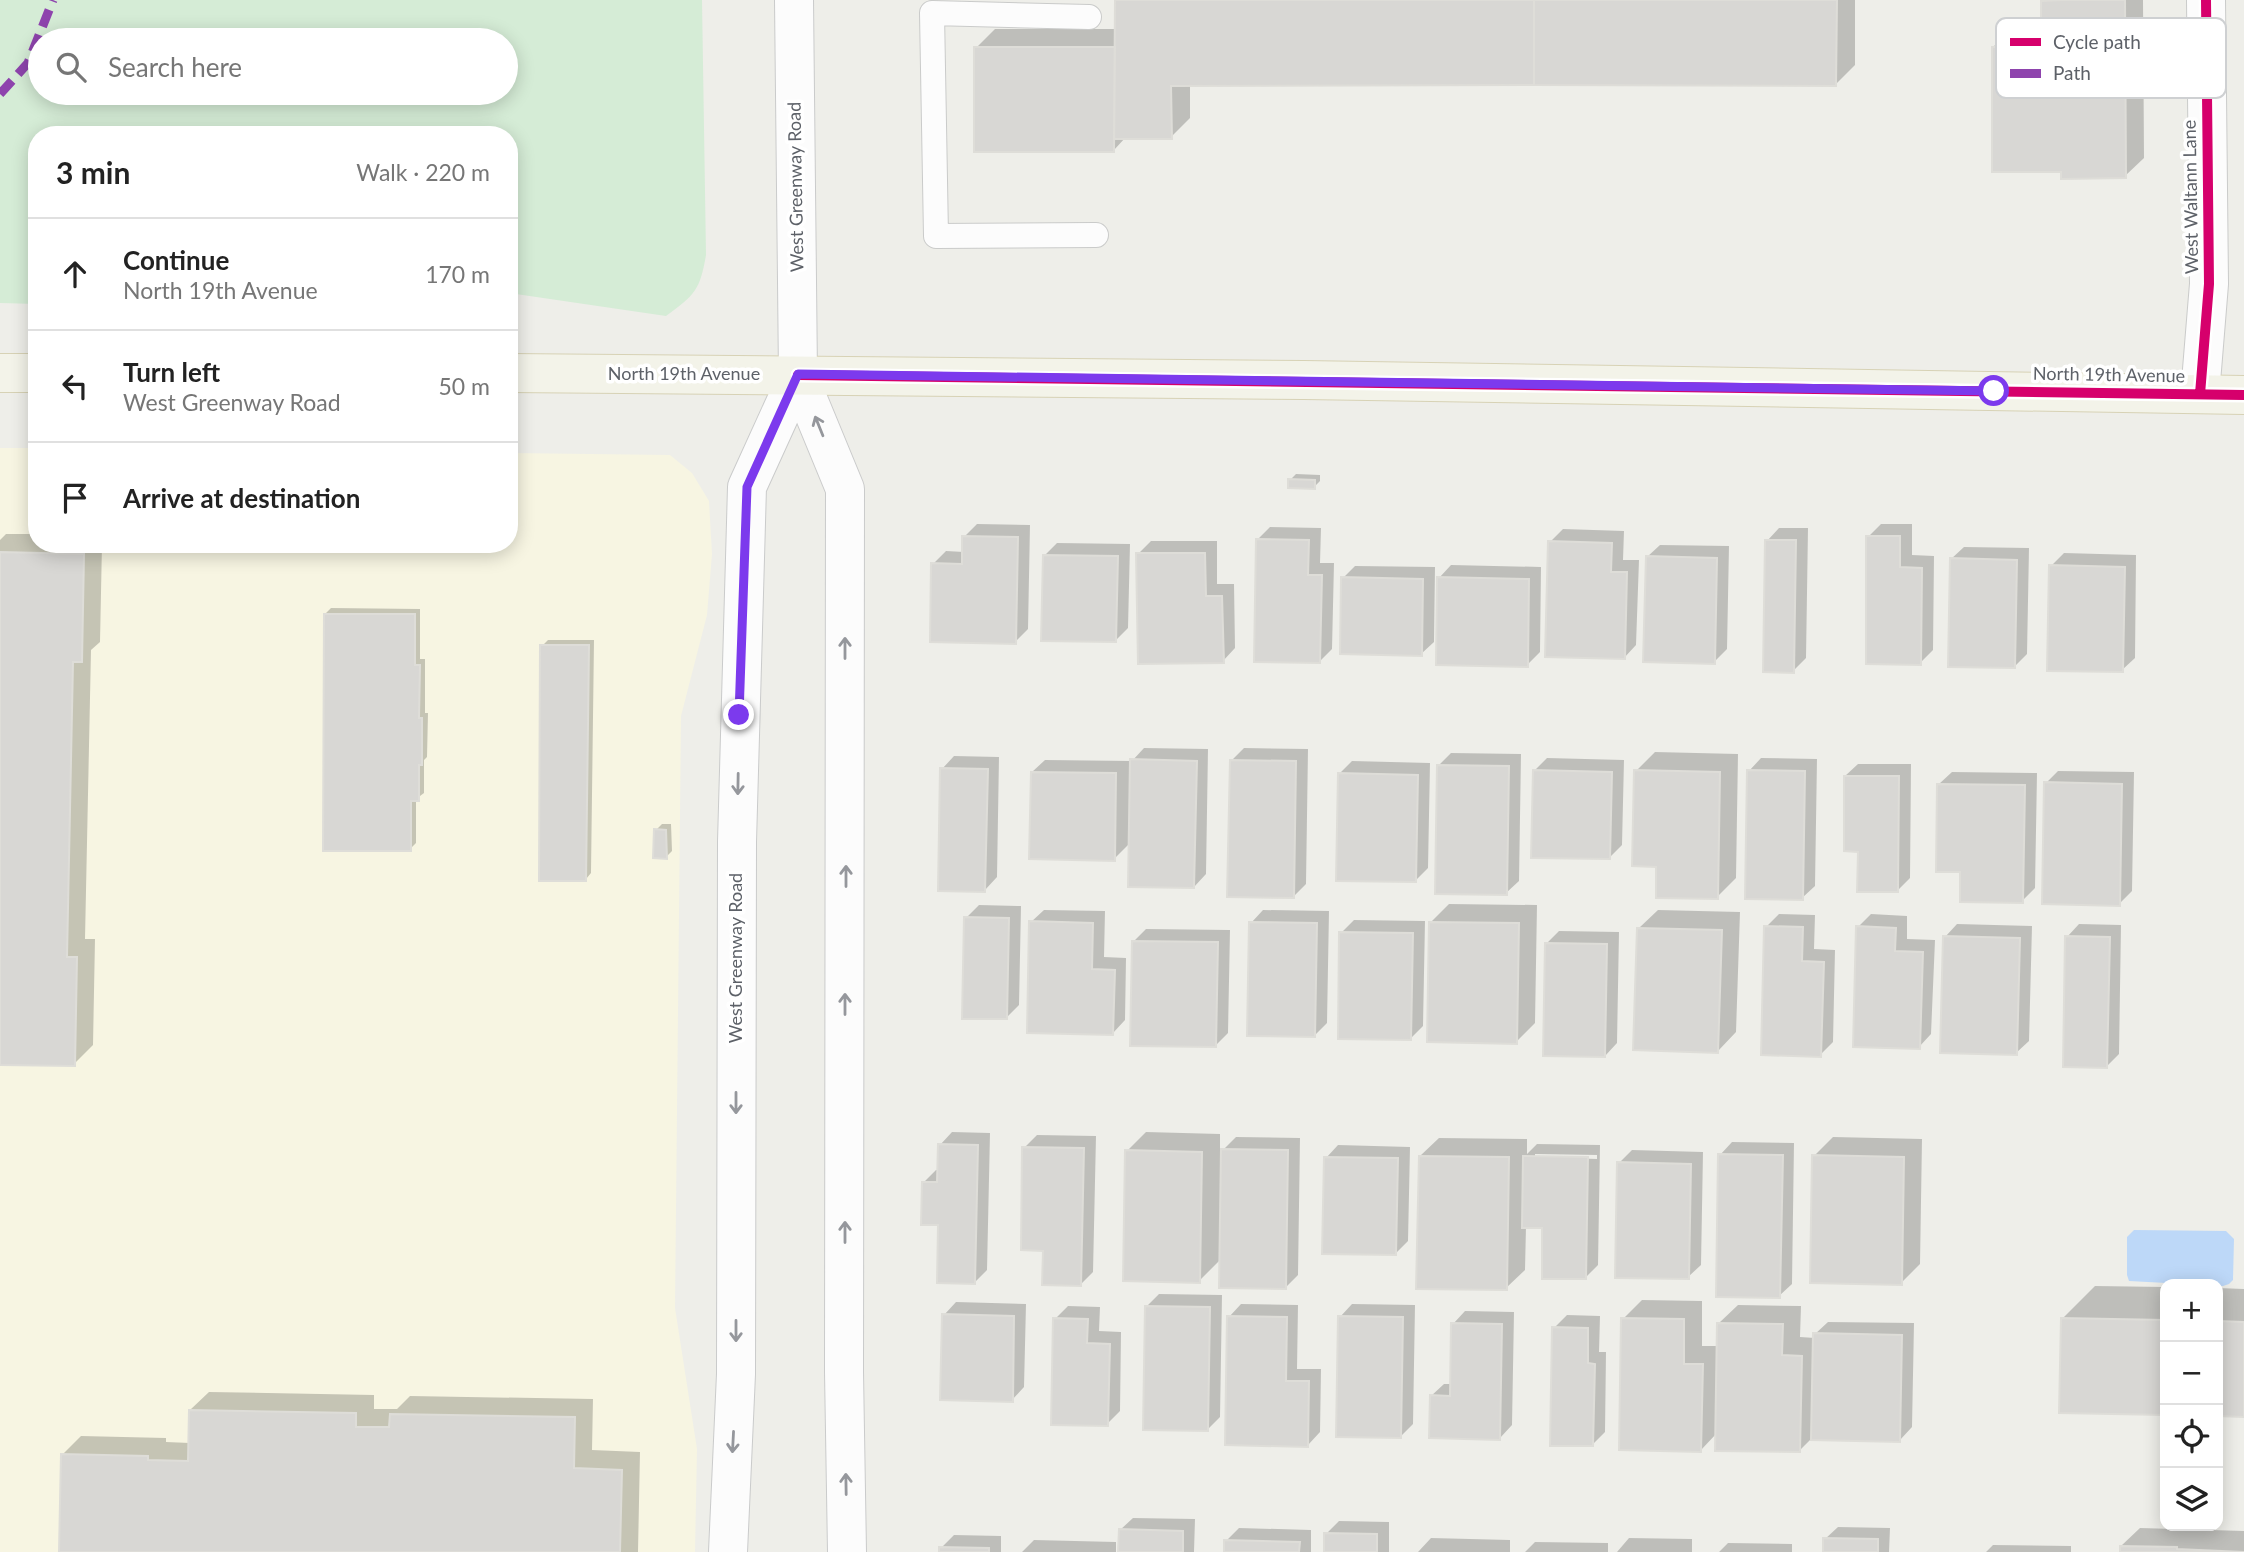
<!DOCTYPE html>
<html lang="en">
<head>
<meta charset="utf-8">
<style>
  body { margin:0; font-family:Lato,sans-serif; background:#f2f2f2; color:#222 }
  .controls { position:absolute; right:21px; bottom:21px; display:grid; overflow:hidden; border-radius:14px; box-shadow:0 4px 18px #0003 }
  .controls button { width:63px; height:63px; display:grid; place-items:center; padding:0; border:0; border-bottom:2px solid #e0e0e0; background:#fff; color:#222; font:35px sans-serif }
  .stop { position:absolute; width:21px; height:21px; margin:-16px; border:5px solid #7c3aed; border-radius:50%; background:#fff }
  .stop.end { background:#7c3aed; border-color:#fff; box-shadow:0 2px 7px #0008 }
  .list { margin:0; padding:0; list-style:none }
  h2 { display:flex; justify-content:space-between; align-items:center; height:91px; margin:0; padding:0 28px; font-size:30px }
  h2 small { font-size:23px; font-weight:400; color:#767676 }
  .list li { display:grid; grid-template-columns:46px 1fr auto; gap:21px; align-items:center; box-sizing:border-box; height:112px; padding:0 28px; border-top:2px solid #e0e0e0 }
  .list b { display:block; font-size:26px; white-space:nowrap }
  .list p { margin:0; font-size:23px; white-space:nowrap; color:#767676 }
  .list em { font-size:23px; font-style:normal; color:#767676 }
  .icon { flex:none; width:38px; height:38px; fill:none; stroke:currentColor; stroke-width:2; stroke-linecap:round; stroke-linejoin:round }
  .map { position:relative; flex:none; width:2244px; height:1552px; overflow:hidden }
  .search { position:absolute; background:#fff; box-shadow:0 4px 18px #0003; left:28px; top:28px; width:490px; height:77px; display:flex; align-items:center; gap:18px; box-sizing:border-box; padding:0 24px; border-radius:38px; color:#767676; font-size:26px }
  .panel { position:absolute; background:#fff; box-shadow:0 4px 18px #0003; left:28px; top:126px; width:490px; height:427px; border-radius:28px }
  .map>svg:first-child { display:block }
</style>
</head>
<body>
<div class="map">
<svg width="2244" height="1552" viewBox="0 0 2244 1552">
  <rect width="100%" height="100%" fill="#eeeee9"/>
  <path fill="#f7f5e2" d="M 0,448 L 37,448 L 37,544 L 509,544 L 509,453 L 670,455 L 692,473 L 709,501 L 712,554 L 707,615 L 681,716 L 675,1308 L 697,1449 L 695,1552 L 0,1552 Z"/>
  <path fill="#d5ecd6" fill-rule="evenodd" d="M 0,0 L 702,0 L 706,255 C 700,290 695,295 666,316 L 509,293 L 509,135 L 37,135 L 37,304 L 0,303 ZM 40,40 L 506,40 L 506,93 L 40,93 Z"/>
  <path fill="#bdd8f8" d="M 2134,1230 L 2226,1231 L 2234,1239 L 2233,1280 L 2229,1284 L 2223,1286 L 2129,1281 L 2127,1275 L 2127,1237 Z"/>
  <path fill="#0003" fill-rule="evenodd" d="M 1116,0 L 1855,0 L 1855,65 L 1836,84 L 1190,84 L 1190,118 L 1171,137 L 1126,137 L 1114,150 L 976,48 L 995,29 L 1116,29 Z
    M 2044,0 L 2143,0 L 2144,158 L 2125,176 L 2063,170 L 1993,47 L 2012,29 L 2043,28 Z
    M 1296,474 L 1320,475 L 1320,481 L 1314,487 L 1290,480 Z
    M 977,524 L 1030,525 L 1028,629 L 1015,642 L 933,564 L 946,551 L 964,552 L 964,537 Z
    M 1881,524 L 1912,524 L 1912,555 L 1934,556 L 1933,650 L 1920,663 L 1868,537 Z
    M 1270,527 L 1321,528 L 1320,563 L 1334,563 L 1332,649 L 1320,661 L 1257,540 Z
    M 1779,528 L 1808,528 L 1806,658 L 1793,671 L 1767,541 Z
    M 1563,529 L 1624,531 L 1623,560 L 1639,560 L 1636,645 L 1624,658 L 1550,542 Z
    M 6,534 L 37,534 L 37,544 L 102,544 L 100,642 L 91,650 L 85,939 L 95,939 L 93,1045 L 74,1064 L 0,1063 L 0,540 Z
    M 1151,541 L 1217,541 L 1217,584 L 1234,584 L 1235,648 L 1223,661 L 1138,554 Z
    M 1057,543 L 1130,544 L 1128,628 L 1116,640 L 1044,556 Z
    M 1660,545 L 1729,546 L 1727,649 L 1714,662 L 1647,557 Z
    M 1964,547 L 2029,548 L 2027,654 L 2015,666 L 1951,559 Z
    M 2064,553 L 2136,555 L 2135,658 L 2122,670 L 2051,566 Z
    M 1451,565 L 1541,567 L 1540,652 L 1527,665 L 1439,578 Z
    M 1355,566 L 1435,567 L 1434,642 L 1421,654 L 1343,578 Z
    M 331,608 L 420,609 L 420,659 L 425,659 L 425,713 L 428,713 L 427,757 L 424,760 L 424,793 L 416,799 L 416,843 L 410,849 L 325,614 Z
    M 548,640 L 594,640 L 591,873 L 586,879 L 542,646 Z
    M 1144,748 L 1208,749 L 1206,874 L 1194,887 L 1130,843 L 1114,859 L 1032,772 L 1045,760 L 1132,761 Z
    M 1244,748 L 1308,749 L 1306,884 L 1293,897 L 1231,761 Z
    M 1655,752 L 1738,754 L 1736,878 L 1717,897 L 1658,865 L 1636,771 Z
    M 1451,753 L 1521,754 L 1519,881 L 1506,893 L 1439,765 Z
    M 954,756 L 999,757 L 997,877 L 985,890 L 942,769 Z
    M 1547,758 L 1624,760 L 1622,845 L 1610,857 L 1534,771 Z
    M 1761,758 L 1817,759 L 1815,886 L 1802,898 L 1749,771 Z
    M 1352,761 L 1430,763 L 1428,868 L 1416,880 L 1339,774 Z
    M 1858,764 L 1911,764 L 1910,878 L 1898,890 L 1859,850 L 1845,776 Z
    M 2058,771 L 2134,772 L 2132,891 L 2119,904 L 2046,783 Z
    M 1952,772 L 2037,773 L 2035,888 L 2022,901 L 1962,870 L 1939,784 Z
    M 662,824 L 671,824 L 672,851 L 666,857 L 656,830 Z
    M 1449,904 L 1537,905 L 1535,1023 L 1516,1042 L 1430,923 Z
    M 979,905 L 1021,906 L 1019,1005 L 1006,1018 L 966,918 Z
    M 1044,910 L 1105,911 L 1104,957 L 1126,958 L 1125,1020 L 1113,1033 L 1031,922 Z
    M 1263,910 L 1329,911 L 1327,1023 L 1315,1035 L 1251,923 Z
    M 1658,910 L 1740,912 L 1736,1032 L 1718,1051 L 1639,928 Z
    M 1779,914 L 1815,915 L 1814,949 L 1835,950 L 1833,1042 L 1820,1055 L 1766,927 Z
    M 1871,914 L 1907,916 L 1907,939 L 1935,940 L 1931,1034 L 1919,1047 L 1858,927 Z
    M 1354,920 L 1425,921 L 1423,1026 L 1411,1038 L 1341,933 Z
    M 1957,924 L 2032,926 L 2029,1041 L 2016,1053 L 1945,937 Z
    M 2079,924 L 2121,925 L 2119,1054 L 2107,1066 L 2067,937 Z
    M 1146,929 L 1230,930 L 1228,1033 L 1215,1046 L 1134,941 Z
    M 1559,931 L 1619,932 L 1617,1043 L 1605,1056 L 1547,943 Z
    M 952,1132 L 990,1133 L 987,1270 L 975,1282 L 940,1223 L 924,1182 L 936,1170 L 939,1170 L 940,1145 Z
    M 1146,1132 L 1220,1134 L 1220,1153 L 1236,1137 L 1300,1138 L 1298,1275 L 1285,1288 L 1221,1259 L 1199,1281 L 1127,1151 Z
    M 1037,1135 L 1096,1136 L 1093,1272 L 1081,1284 L 1045,1249 L 1024,1148 Z
    M 1833,1137 L 1922,1139 L 1920,1264 L 1901,1283 L 1814,1156 Z
    M 1439,1138 L 1527,1139 L 1527,1154 L 1537,1144 L 1600,1145 L 1598,1265 L 1585,1278 L 1544,1227 L 1526,1226 L 1525,1270 L 1506,1288 L 1420,1156 ZM 1535,1154 L 1597,1155 L 1597,1159 L 1535,1157 Z
    M 1732,1142 L 1794,1143 L 1792,1284 L 1779,1296 L 1720,1155 Z
    M 1338,1145 L 1410,1147 L 1408,1241 L 1395,1254 L 1326,1158 Z
    M 1632,1150 L 1703,1152 L 1701,1265 L 1688,1277 L 1619,1163 Z
    M 2095,1286 L 2165,1287 L 2165,1413 L 2061,1411 L 2062,1319 Z
    M 2218,1288 L 2244,1289 L 2244,1415 L 2218,1414 Z
    M 1159,1294 L 1222,1295 L 1220,1417 L 1207,1430 L 1147,1306 Z
    M 1642,1300 L 1702,1301 L 1702,1346 L 1719,1346 L 1719,1323 L 1738,1305 L 1801,1306 L 1800,1337 L 1815,1338 L 1815,1334 L 1828,1322 L 1914,1323 L 1912,1427 L 1900,1440 L 1812,1438 L 1800,1450 L 1717,1433 L 1701,1450 L 1623,1319 Z
    M 956,1302 L 1026,1304 L 1024,1387 L 1012,1400 L 944,1315 Z
    M 1241,1304 L 1298,1305 L 1297,1369 L 1321,1369 L 1320,1432 L 1308,1445 L 1229,1317 Z
    M 1352,1304 L 1415,1305 L 1413,1424 L 1401,1436 L 1340,1317 Z
    M 1068,1306 L 1100,1307 L 1099,1331 L 1121,1332 L 1120,1411 L 1107,1424 L 1055,1319 Z
    M 1465,1311 L 1514,1312 L 1512,1425 L 1500,1438 L 1431,1396 L 1444,1384 L 1452,1384 L 1453,1324 Z
    M 1567,1315 L 1600,1316 L 1599,1352 L 1606,1352 L 1605,1432 L 1592,1445 L 1554,1328 Z
    M 209,1392 L 374,1395 L 374,1409 L 397,1409 L 410,1396 L 593,1399 L 592,1450 L 640,1452 L 638,1552 L 60,1552 L 63,1454 L 81,1436 L 166,1438 L 166,1442 L 190,1443 L 190,1410 Z
    M 1133,1518 L 1195,1519 L 1194,1552 L 1120,1552 L 1120,1530 Z
    M 1339,1521 L 1389,1522 L 1389,1552 L 1326,1552 L 1326,1534 Z
    M 1838,1527 L 1890,1528 L 1889,1552 L 1825,1552 L 1825,1539 Z
    M 1239,1528 L 1311,1530 L 1311,1552 L 1226,1552 L 1226,1541 Z
    M 2140,1528 L 2244,1531 L 2244,1552 L 2121,1552 L 2121,1546 Z
    M 954,1535 L 1001,1536 L 1001,1552 L 941,1552 L 941,1548 Z
    M 1431,1538 L 1510,1540 L 1510,1552 L 1418,1552 Z
    M 1629,1538 L 1692,1539 L 1692,1552 L 1617,1552 Z
    M 1034,1540 L 1116,1542 L 1116,1552 L 1022,1552 Z
    M 1535,1542 L 1608,1543 L 1608,1552 L 1525,1552 Z
    M 1728,1543 L 1792,1544 L 1792,1552 L 1719,1552 Z
    M 1993,1545 L 2071,1546 L 2071,1552 L 1986,1552 Z"/>
  <path fill="#d8d7d4" stroke="#deddd8" stroke-width="2" d="M 1115,0 L 1534,0 L 1534,85 L 1171,86 L 1172,139 L 1114,139 Z
    M 1534,0 L 1837,0 L 1836,86 L 1534,85 Z
    M 2061,0 L 2125,0 L 2126,178 L 2061,179 L 2061,172 L 1992,172 L 1992,47 L 2041,46 L 2041,1 Z
    M 974,47 L 1115,47 L 1114,152 L 974,152 Z
    M 1288,479 L 1315,480 L 1315,489 L 1288,488 Z
    M 962,536 L 1018,537 L 1016,644 L 930,642 L 931,563 L 962,564 Z
    M 1866,536 L 1900,536 L 1900,567 L 1922,568 L 1921,665 L 1866,664 Z
    M 1256,539 L 1309,540 L 1308,575 L 1322,575 L 1320,663 L 1254,662 Z
    M 1765,540 L 1796,540 L 1794,673 L 1763,672 Z
    M 1548,541 L 1612,543 L 1611,572 L 1627,572 L 1625,659 L 1545,657 Z
    M 0,552 L 84,554 L 82,662 L 73,662 L 67,957 L 77,957 L 75,1066 L 0,1065 Z
    M 1136,553 L 1205,553 L 1206,596 L 1222,596 L 1224,663 L 1138,664 Z
    M 1043,555 L 1118,556 L 1116,642 L 1041,641 Z
    M 1646,556 L 1717,558 L 1715,664 L 1643,662 Z
    M 1950,558 L 2017,560 L 2015,668 L 1948,667 Z
    M 2049,565 L 2125,567 L 2123,672 L 2047,671 Z
    M 1341,577 L 1423,579 L 1422,656 L 1340,654 Z
    M 1437,577 L 1529,579 L 1528,667 L 1436,665 Z
    M 324,614 L 415,614 L 415,665 L 420,665 L 419,718 L 422,718 L 422,765 L 419,765 L 419,801 L 411,801 L 411,851 L 323,851 Z
    M 540,645 L 589,645 L 586,881 L 539,881 Z
    M 1130,759 L 1197,761 L 1194,888 L 1128,887 Z
    M 1230,760 L 1296,761 L 1294,898 L 1227,897 Z
    M 1437,765 L 1509,766 L 1507,895 L 1435,894 Z
    M 940,768 L 988,769 L 985,892 L 938,891 Z
    M 1533,770 L 1612,772 L 1610,859 L 1531,858 Z
    M 1634,770 L 1720,772 L 1718,899 L 1656,898 L 1656,867 L 1632,866 Z
    M 1747,770 L 1805,771 L 1803,900 L 1745,899 Z
    M 1031,772 L 1116,773 L 1115,861 L 1029,859 Z
    M 1338,773 L 1418,775 L 1416,882 L 1336,881 Z
    M 1844,776 L 1899,776 L 1898,892 L 1857,892 L 1858,852 L 1844,851 Z
    M 2044,782 L 2122,784 L 2120,906 L 2042,904 Z
    M 1937,784 L 2025,785 L 2023,903 L 1960,902 L 1960,872 L 1936,872 Z
    M 654,829 L 666,830 L 667,859 L 653,858 Z
    M 964,917 L 1009,918 L 1007,1019 L 962,1019 Z
    M 1029,921 L 1093,923 L 1092,969 L 1115,970 L 1113,1035 L 1027,1033 Z
    M 1249,922 L 1317,923 L 1315,1037 L 1247,1036 Z
    M 1429,922 L 1519,923 L 1517,1044 L 1427,1042 Z
    M 1764,926 L 1803,927 L 1802,961 L 1824,962 L 1821,1057 L 1761,1055 Z
    M 1856,926 L 1896,928 L 1895,951 L 1923,952 L 1920,1049 L 1853,1047 Z
    M 1637,928 L 1722,930 L 1718,1053 L 1633,1050 Z
    M 1339,932 L 1413,933 L 1411,1040 L 1338,1039 Z
    M 1943,936 L 2020,938 L 2017,1055 L 1940,1053 Z
    M 2065,936 L 2110,937 L 2107,1068 L 2063,1067 Z
    M 1132,941 L 1218,942 L 1216,1047 L 1130,1046 Z
    M 1545,943 L 1607,944 L 1605,1057 L 1543,1056 Z
    M 938,1144 L 978,1145 L 975,1284 L 937,1283 L 938,1225 L 921,1225 L 922,1182 L 937,1182 Z
    M 1022,1147 L 1084,1148 L 1081,1286 L 1042,1285 L 1043,1251 L 1021,1250 Z
    M 1221,1149 L 1288,1150 L 1286,1289 L 1219,1288 Z
    M 1125,1150 L 1202,1152 L 1200,1283 L 1123,1281 Z
    M 1718,1154 L 1783,1155 L 1780,1298 L 1716,1297 Z
    M 1812,1155 L 1904,1157 L 1902,1285 L 1810,1283 Z
    M 1419,1156 L 1509,1157 L 1507,1290 L 1416,1289 Z
    M 1523,1156 L 1588,1157 L 1586,1279 L 1542,1279 L 1542,1228 L 1522,1228 Z
    M 1324,1157 L 1398,1158 L 1396,1255 L 1322,1254 Z
    M 1617,1162 L 1691,1164 L 1689,1279 L 1615,1278 Z
    M 1145,1306 L 1210,1307 L 1208,1431 L 1143,1430 Z
    M 942,1314 L 1014,1316 L 1013,1402 L 940,1400 Z
    M 1227,1316 L 1287,1317 L 1286,1381 L 1309,1381 L 1308,1447 L 1225,1445 Z
    M 1338,1316 L 1403,1317 L 1401,1438 L 1336,1437 Z
    M 1053,1318 L 1088,1319 L 1087,1343 L 1110,1344 L 1108,1426 L 1051,1425 Z
    M 1621,1318 L 1684,1319 L 1684,1364 L 1703,1364 L 1701,1452 L 1619,1450 Z
    M 2061,1318 L 2165,1320 L 2165,1415 L 2059,1413 Z
    M 2218,1321 L 2244,1322 L 2244,1417 L 2218,1416 Z
    M 1451,1323 L 1502,1324 L 1500,1440 L 1429,1438 L 1430,1395 L 1450,1396 Z
    M 1717,1323 L 1783,1324 L 1782,1355 L 1802,1356 L 1800,1452 L 1715,1451 Z
    M 1552,1327 L 1588,1328 L 1588,1363 L 1595,1364 L 1593,1446 L 1550,1446 Z
    M 1813,1333 L 1902,1335 L 1900,1442 L 1811,1440 Z
    M 189,1410 L 356,1413 L 356,1427 L 389,1427 L 390,1414 L 575,1417 L 574,1468 L 622,1470 L 620,1552 L 59,1552 L 61,1454 L 148,1456 L 148,1460 L 188,1461 Z
    M 1119,1529 L 1183,1531 L 1183,1552 L 1118,1552 Z
    M 1324,1533 L 1377,1534 L 1377,1552 L 1324,1552 Z
    M 1823,1538 L 1878,1539 L 1878,1552 L 1823,1552 Z
    M 1224,1540 L 1300,1542 L 1299,1552 L 1224,1552 Z
    M 2120,1546 L 2177,1547 L 2177,1549 L 2244,1552 L 2120,1552 Z
    M 939,1547 L 989,1548 L 989,1552 L 939,1552 Z"/>
  <g fill="none" stroke-linecap="round" stroke-linejoin="round">
    <defs>
      <path id="lane" d="M 1089,17 L 932,13 L 936,236 L 1096,235"/>
      <path id="street" d="M 2200,394 L 2209,284 L 2206,0"/>
      <path id="secondary" d="M 794,0 L 798,375 L 845,489 L 844,1372 L 847,1552
        M 728,1552 L 736,1374 L 737,842 L 747,487 L 798,375"/>
      <path id="primary" d="M 0,373 L 37,373
        M 509,373 L 1304,380 L 2244,395"/>
    </defs>
    <use href="#lane" stroke="#cacbca" stroke-width="26"/>
    <use href="#street" stroke="#cacbca" stroke-width="40"/>
    <use href="#secondary" stroke="#cacbcb" stroke-width="40"/>
    <use href="#primary" stroke="#d7d2b5" stroke-width="40"/>
    <use href="#lane" stroke="#fcfcfc" stroke-width="24"/>
    <use href="#street" stroke="#fcfcfc" stroke-width="38"/>
    <use href="#secondary" stroke="#fcfcfc" stroke-width="38"/>
    <use href="#primary" stroke="#f3f3e9" stroke-width="38"/>
    <path stroke="#8e44ad" stroke-width="9" stroke-dasharray="18 9" stroke-linecap="butt" d="M 0,94 L 28,63 L 53,0"/>
    <defs>
      <path id="cycleway" d="M 798,375 L 2244,395
        M 2200,394 L 2209,284 L 2206,0"/>
    </defs>
    <use href="#cycleway" stroke="#fff" stroke-width="15"/>
    <use href="#cycleway" stroke="#d6006c" stroke-width="10"/>
  </g>
  <defs><path id="oneway-shaft" d="M-6 0H5M1.5-3L5.5 0L1.5 3" fill="none" stroke-width="1.6" stroke-linecap="round" stroke-linejoin="round" transform="scale(1.75)"/></defs>
  <g stroke="#95979c">
    <use href="#oneway-shaft" transform="translate(819 426) rotate(-112)"/>
    <use href="#oneway-shaft" transform="translate(845 648) rotate(-90)"/>
    <use href="#oneway-shaft" transform="translate(738 784) rotate(91)"/>
    <use href="#oneway-shaft" transform="translate(846 876) rotate(-90)"/>
    <use href="#oneway-shaft" transform="translate(845 1004) rotate(-90)"/>
    <use href="#oneway-shaft" transform="translate(736 1103) rotate(90)"/>
    <use href="#oneway-shaft" transform="translate(845 1232) rotate(-90)"/>
    <use href="#oneway-shaft" transform="translate(736 1331) rotate(90)"/>
    <use href="#oneway-shaft" transform="translate(733 1442) rotate(93)"/>
    <use href="#oneway-shaft" transform="translate(846 1484) rotate(-91)"/>
  </g>
  <g fill="none" stroke-linecap="round" stroke-linejoin="round">
    <path stroke="#7c3aed" stroke-width="9" d="M 739,715 L 747,487 L 798,374 L 1994,391"/>
  </g>
  <g text-anchor="middle" stroke-width="7" stroke-linejoin="round" paint-order="stroke">
    <g font-size="18" fill="#5d6168" stroke="#fff">
      <text transform="translate(796 187) rotate(-91)" y="6">West Greenway Road</text>
      <text transform="translate(2191 197) rotate(-91)" y="6">West Waltann Lane</text>
      <text x="684" y="380">North 19th Avenue</text>
      <text transform="translate(2109 375) rotate(1)" y="6">North 19th Avenue</text>
      <text transform="translate(736 958) rotate(-90)" y="6">West Greenway Road</text>
    </g>
  </g>
  <rect x="1996" y="18" width="230" height="80" rx="10" fill="#fff" stroke="#ced0d2" stroke-width="2"/>
  <rect x="2010" y="38" width="31" height="8" fill="#d6006c"/>
  <rect x="2010" y="69" width="31" height="9" fill="#8e44ad"/>
  <g font-size="19" fill="#5d6168">
    <text x="2053" y="49">Cycle path</text>
    <text x="2053" y="80">Path</text>
  </g>
</svg>
<div class="controls">
<button>+</button>
<button>−</button>
<button><svg class="icon" aria-label="locate" viewBox="0 0 24 24"><circle cx="12" cy="12" r="6"/><path d="M12 2v4M12 18v4M2 12h4M18 12h4"/></svg></button>
<button><svg class="icon" aria-label="layers" viewBox="0 0 24 24"><path d="M12 4l9 5-9 5-9-5zM3 14l9 5 9-5"/></svg></button>
</div>
<div class="stop" style="left:1994px;top:391px"></div>
<div class="stop end" style="left:739px;top:715px"></div>
<div class="search"><svg class="icon" aria-label="search" viewBox="0 0 24 24"><circle cx="10" cy="10" r="6"/><path d="M15 15l6 6"/></svg>Search here</div>
<section class="panel">
<h2>3 min<small>Walk · 220 m</small></h2>
<ul class="list">
<li><svg class="icon" aria-label="ahead" viewBox="0 0 24 24"><path d="M12 20V5M6 11l6-6 6 6"/></svg><div><b>Continue</b><p>North 19th Avenue</p></div><em>170 m</em></li>
<li><svg class="icon" aria-label="left" viewBox="0 0 24 24"><path d="M17 20v-9H6M10 6l-5 5 5 5"/></svg><div><b>Turn left</b><p>West Greenway Road</p></div><em>50 m</em></li>
<li><svg class="icon" aria-label="arrive" viewBox="0 0 24 24"><path d="M6 21V4h12l-3 4 3 4H6"/></svg><div><b>Arrive at destination</b></div></li>
</ul>
</section>
</div>
</body>
</html>
